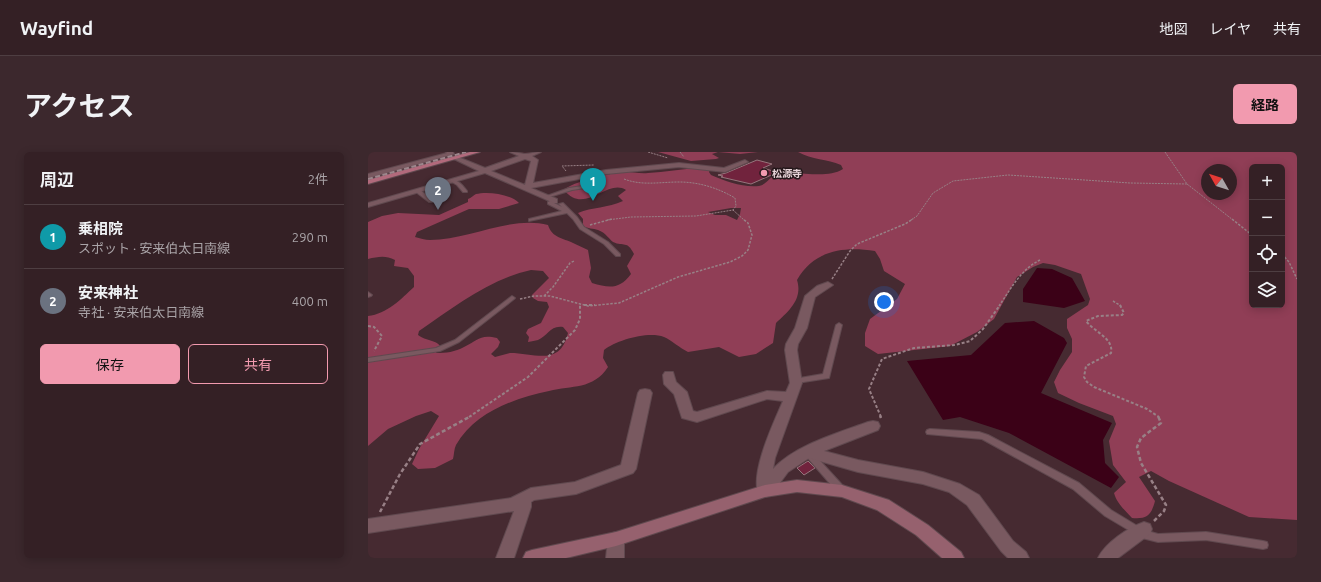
<!DOCTYPE html>
<html lang="ja">
<head>
<meta charset="utf-8">
<style>
  body { margin:0; font-family:Ubuntu,"Noto Sans JP",sans-serif; background:#3c282d; color:#f1f3f6 }
  .controls { position:absolute; right:12px; top:12px; display:grid; overflow:hidden; border-radius:6px; box-shadow:0 2px 10px #0003 }
  .controls button { width:36px; height:36px; display:grid; place-items:center; padding:0; border:0; border-bottom:1px solid #4e3e42; background:#342025; color:#f1f3f6; font:20px sans-serif }
  .compass { position:absolute; left:833px; top:12px; width:36px; height:36px; border-radius:50%; background:#342025; box-shadow:0 2px 10px #0003; rotate:309deg }
  .you { position:absolute; left:516px; top:150px; width:14px; height:14px; margin:-10px; border:3px solid #fff; border-radius:50%; background:#1a73e8; box-shadow:0 0 0 6px #1a73e833 }
  .badge { display:grid; place-items:center; width:26px; height:26px; border-radius:50%; background:#f29aaf; color:#fff; font-size:13px; font-weight:700 }
  .pin { position:absolute; translate:-50% -33px; filter:drop-shadow(0 1px 2px #0008) }
  .pin::after { content:''; position:absolute; top:21px; width:14px; height:12px; background:inherit; clip-path:polygon(0 0,100% 0,50% 100%) }
  .list { margin:0; padding:0; list-style:none }
  h2 { display:flex; justify-content:space-between; align-items:center; height:52px; margin:0; padding:0 16px; font-size:17px }
  h2 small { font-size:13px; font-weight:400; color:#a9a3a7 }
  .list li { display:grid; grid-template-columns:26px 1fr auto; gap:12px; align-items:center; box-sizing:border-box; height:64px; padding:0 16px; border-top:1px solid #4e3e42 }
  .list b { display:block; font-size:15px; white-space:nowrap }
  .list p { margin:0; font-size:13px; white-space:nowrap; color:#a9a3a7 }
  .list em { font-size:13px; font-style:normal; color:#a9a3a7 }
  .actions { display:flex; gap:8px; padding:12px 16px }
  .actions a { flex:1; padding:9px 0; border:1px solid #f29aaf; border-radius:6px; text-align:center; font-size:14px; color:#f29aaf }
  .actions .main { background:#f29aaf; color:#111 }
  .icon { flex:none; width:22px; height:22px; fill:none; stroke:currentColor; stroke-width:2; stroke-linecap:round; stroke-linejoin:round }
  .map { position:relative; flex:none; width:929px; height:406px; overflow:hidden; border-radius:6px }
  header { display:flex; align-items:center; gap:24px; box-sizing:border-box; height:56px; padding:0 20px; background:#342025; border-bottom:1px solid #4e3e42 }
  header strong { font-size:19px }
  nav { display:flex; gap:22px; margin-inline-start:auto; font-size:14px }
  .intro { display:flex; align-items:center; justify-content:space-between; box-sizing:border-box; height:96px; padding:0 24px }
  h1 { margin:0; font-size:28px }
  .button { padding:10px 18px; border-radius:6px; background:#f29aaf; color:#111; font-size:14px; font-weight:700 }
  main { display:flex; gap:24px; padding:0 24px }
  aside { flex:1; background:#342025; border-radius:6px; box-shadow:0 2px 10px #0003 }
  .map>svg:first-child { display:block }
</style>
</head>
<body>
<header>
<strong>Wayfind</strong>
<nav><a>地図</a><a>レイヤ</a><a>共有</a></nav>
</header>
<div class="intro"><h1>アクセス</h1><a class="button">経路</a></div>
<main>
<aside>
<h2>周辺<small>2件</small></h2>
<ul class="list">
<li><span class="badge" style="background:#0f9aa8">1</span><div><b>乗相院</b><p>スポット · 安来伯太日南線</p></div><em>290 m</em></li>
<li><span class="badge" style="background:#6b7280">2</span><div><b>安来神社</b><p>寺社 · 安来伯太日南線</p></div><em>400 m</em></li>
</ul>
<div class="actions"><a class="main">保存</a><a>共有</a></div>
</aside>
<div class="map">
<svg width="929" height="406" viewBox="0 0 929 406">
  <rect width="100%" height="100%" fill="#462a31"/>
  <path fill="#903e56" fill-rule="evenodd" d="M 290,0 L 390,0 L 372,2 L 350,0 L 344,2 L 351,6 L 348,7 L 323,9 Z
    M 430,0 L 929,0 L 929,368 L 881,365 L 801,329 L 783,319 L 771,325 L 787,349 C 783,364 779,367 764,366 C 757,358 749,352 746,341 L 758,330 L 745,313 L 741,289 L 748,272 L 745,264 L 711,251 L 690,241 L 686,230 L 692,218 L 704,200 L 704,187 L 699,176 L 699,167 L 720,153 L 722,147 L 713,122 L 687,113 L 675,111 L 665,115 L 649,125 L 626,167 L 609,180 L 582,194 L 510,202 L 497,194 L 497,181 L 502,167 L 529,147 L 537,132 L 516,119 L 512,107 L 507,99 C 476,94 446,98 429,128 C 435,147 421,159 408,171 L 405,191 L 388,202 L 371,205 L 351,195 L 320,200 C 312,196 303,188 296,185 C 280,179 249,188 236,198 L 235,206 L 240,215 C 225,238 204,233 181,239 C 147,246 107,260 88,293 C 86,297 86,303 85,307 L 67,316 L 50,317 L 44,312 L 51,297 L 71,264 L 63,259 L 48,264 L 20,277 L 0,294 L 0,164 C 19,162 33,147 46,135 L 46,124 L 40,116 L 26,114 L 27,108 C 17,103 10,105 0,107 L 0,70 L 14,64 L 30,61 L 71,63 L 100,50 L 100,47 C 103,46 106,43 108,42 C 119,39 143,42 151,51 L 131,57 L 101,57 L 49,80 L 47,85 C 52,86 57,88 62,88 C 100,88 144,63 180,73 C 184,86 195,86 205,91 C 210,93 215,96 220,98 L 223,116 L 221,125 L 224,131 C 241,136 251,138 263,122 L 259,114 L 266,102 C 259,88 256,95 245,90 C 240,86 238,81 230,78 C 225,76 220,77 215,74 L 215,67 L 210,61 C 224,55 240,56 255,49 L 250,44 L 258,38 C 239,26 217,64 196,38 C 206,29 238,23 252,20 C 261,19 271,22 280,21 C 300,20 321,15 342,17 L 341,20 L 343,23 C 357,29 376,36 391,34 C 400,32 401,24 411,22 C 431,18 457,28 475,17 L 473,13 C 459,7 444,8 430,0 ZM 884,15 L 914,15 L 914,153 L 884,153 ZM 839,18 L 863,18 L 863,42 L 839,42 ZM 363,56 L 373,56 L 372,62 L 369,68 L 358,63 L 347,63 L 340,60 ZM 163,118 L 175,119 L 181,126 L 164,143 L 165,146 L 170,149 L 179,150 L 181,155 L 173,171 L 160,177 L 158,181 L 161,185 L 160,190 C 164,189 167,189 170,188 C 180,184 182,173 195,175 L 200,181 C 192,215 167,201 142,201 C 137,202 132,204 127,205 L 123,202 L 130,195 L 132,190 L 129,186 C 111,182 110,189 96,195 C 87,200 78,201 68,201 L 72,194 C 68,188 58,189 50,183 L 51,179 C 86,155 122,127 163,118 Z"/>
  <path fill="#3b0117" d="M 669,116 L 684,117 L 704,126 L 717,149 L 696,156 L 655,150 L 655,137 Z
    M 666,169 L 696,186 L 699,191 L 673,241 L 744,271 L 735,288 L 737,311 L 751,325 L 743,336 L 641,281 L 592,265 L 575,268 L 539,209 L 603,203 L 637,171 Z"/>
  <path fill="#71233d" stroke="#96757c" d="M 389,8 L 404,12 L 395,16 L 408,20 L 406,21 L 408,21 L 383,32 L 353,25 L 355,24 L 350,23 L 358,21 Z
    M 440,309 L 447,316 L 436,323 L 429,316 Z"/>
  <g fill="none" stroke-linecap="round" stroke-linejoin="round">
    <defs>
      <path id="lane" d="M 84,28 C 91,28 95,34 99,39 L 99,40 L 95,40 L 89,33 L 84,30 Z
        M 228,32 L 230,32 L 230,34 L 204,38 L 178,46 L 176,45 L 201,36 Z
        M 48,38 L 52,38 L 65,48 L 65,50 L 61,50 L 48,40 Z
        M 184,48 L 188,48 L 188,50 L 186,51 L 194,55 L 191,52 L 195,51 L 209,65 L 216,75 L 240,90 L 252,102 L 252,104 L 248,104 L 236,92 L 212,77 L 205,67 L 199,61 L 161,69 L 161,67 L 194,59 L 180,52 L 180,50 Z
        M 0,140 L 4,143 L 3,144 L 0,145 Z
        M 144,144 L 147,146 L 146,147 L 91,190 L 72,199 L 0,210 L 0,206 L 68,196 L 87,188 Z
        M 471,171 L 474,173 L 461,226 L 429,231 L 426,231 L 425,229 L 426,227 L 455,222 L 468,173 Z
        M 562,277 L 611,280 L 620,283 L 711,331 L 743,358 L 776,378 L 790,382 L 838,380 L 895,389 L 899,390 L 900,393 L 899,396 L 895,397 L 838,388 L 790,390 L 774,386 L 737,364 L 705,337 L 614,287 L 559,282 L 558,280 L 559,278 Z
        M 441,299 L 444,300 L 477,336 L 479,339 L 477,342 L 474,343 L 471,342 L 438,304 L 437,302 L 438,300 Z"/>
      <path id="street" d="M 78,0 L 85,0 L 86,2 L 0,26 L 0,22 L 79,1 Z
        M 142,0 C 147,0 151,1 156,2 C 161,2 168,0 173,0 L 164,4 L 170,8 L 165,31 L 238,18 L 311,11 L 356,16 L 377,8 L 380,10 L 357,20 L 311,15 L 238,22 L 163,36 L 189,47 L 189,51 L 186,51 L 117,21 L 0,55 L 0,51 L 111,19 L 86,7 L 86,5 L 90,5 L 117,16 L 151,4 ZM 157,7 L 163,9 L 157,33 L 123,19 Z
        M 460,130 L 465,133 L 447,145 L 439,176 L 430,192 L 429,198 L 434,231 L 407,306 L 405,317 C 427,293 470,281 500,270 L 505,269 L 510,270 L 512,274 L 510,278 L 456,299 L 490,308 L 555,320 L 592,332 L 611,343 L 645,389 L 658,400 L 661,406 L 640,406 L 633,399 L 599,353 L 581,340 L 555,332 L 490,320 L 441,306 L 420,320 L 403,343 L 397,345 L 391,343 C 381,322 406,270 415,249 L 399,247 L 329,270 L 314,266 L 306,242 L 296,232 L 295,223 L 297,220 L 305,220 L 308,230 L 319,240 L 325,259 L 329,260 L 399,239 L 418,240 L 422,231 L 417,198 L 418,192 L 427,176 L 437,144 L 449,134 Z
        M 277,237 L 282,238 L 284,241 L 268,317 L 265,321 L 208,342 L 166,348 L 163,350 L 163,355 L 146,406 L 128,406 L 146,359 L 0,381 L 0,367 L 143,346 L 163,336 L 207,330 L 253,313 L 270,241 L 272,238 Z
        M 776,370 L 782,372 L 784,377 L 782,382 L 750,406 L 730,406 C 738,390 760,376 776,370 Z
        M 248,380 L 254,382 L 256,387 L 256,406 L 238,406 L 240,387 L 242,382 Z"/>
      <path id="secondary" d="M 429,328 L 474,333 L 521,348 L 560,373 L 593,400 L 596,406 L 574,406 L 548,383 L 509,358 L 474,345 L 429,340 L 397,345 L 248,394 L 198,406 L 155,406 L 158,400 L 164,398 L 248,380 L 397,333 Z"/>
      <path id="primary" d="M 102,0 L 112,0 L 0,32 L 0,28 Z"/>
    </defs>
    <use href="#lane" stroke="#60494f" stroke-width="2"/>
    <use href="#street" stroke="#60494f" stroke-width="2"/>
    <use href="#secondary" stroke="#60494f" stroke-width="2"/>
    <use href="#primary" stroke="#60494f" stroke-width="2"/>
    <path stroke="#988086" stroke-width="1" stroke-dasharray="2 1" stroke-linecap="butt" d="M 280,0 L 300,6
      M 312,0 L 316,5
      M 797,0 L 819,32 L 865,68
      M 198,19 L 194,14 L 226,13
      M 256,27 C 274,34 292,30 311,30 C 331,30 350,36 367,46 L 368,54 L 365,58
      M 365,58 L 376,68
      M 239,68 L 263,65 L 328,64 L 365,58
      M 543,68 L 549,64 L 565,41 L 585,29 L 640,23 L 762,31 L 819,32"/>
    <path stroke="#988086" stroke-width="1.5" stroke-dasharray="2.5 1.5" stroke-linecap="butt" d="M 864,67 L 884,83
      M 222,73 L 244,67
      M 914,102 L 921,110 L 929,127
      M 464,127 L 482,99 L 489,92 L 537,72 L 545,67
      M 176,144 L 185,135 L 202,111 L 206,109
      M 152,147 L 166,144 L 182,144 L 220,154 L 251,151 L 310,125 L 362,110 L 374,104 L 380,98 L 384,83 L 380,71 L 375,67
      M 745,149 L 753,154
      M 631,154 C 642,138 653,117 672,108"/>
    <path stroke="#988086" stroke-width="2" stroke-dasharray="3 2" stroke-linecap="butt" d="M 216,153 L 227,153
      M 752,153 L 756,161 L 754,163 L 730,164 L 718,169 C 726,180 746,186 743,201 L 718,214 L 716,225 L 719,230 L 726,235 L 779,257 L 791,265
      M 0,174 L 6,175 L 14,184 L 6,199
      M 101,265 L 160,225 L 207,178 L 212,167 L 212,153
      M 513,265 L 501,237 L 514,207 L 546,196 L 587,193 L 602,189 L 615,177 L 632,153"/>
    <path stroke="#988086" stroke-width="2.5" stroke-dasharray="4 2.5" stroke-linecap="butt" d="M 512,264 L 513,266
      M 12,360 L 32,322 L 52,292 L 103,264
      M 786,369 L 796,359 L 798,353 L 773,311 L 769,295 L 773,286 L 793,271 L 790,264"/>
    <use href="#lane" fill="#795960" fill-rule="evenodd"/>
    <use href="#street" fill="#795960" fill-rule="evenodd"/>
    <use href="#secondary" fill="#96616e" fill-rule="evenodd"/>
    <use href="#primary" fill="#b26a7c" fill-rule="evenodd"/>
    <path stroke="#9d868c" stroke-width="2" stroke-dasharray="5 2.5" stroke-linecap="butt" d="M 0,27 L 98,0"/>
  </g>
  <circle fill="#f29aaf" stroke="#24171a" stroke-width="1.5" cx="396" cy="21" r="4"/>
  <g text-anchor="middle" stroke-width="3" stroke-linejoin="round" paint-order="stroke">
    <g font-size="10" font-weight="bold" fill="#e8d5d9" stroke="#24171a" text-anchor="start">
      <text x="404" y="25">松源寺</text>
    </g>
  </g>
</svg>
<div class="controls">
<button>+</button>
<button>−</button>
<button><svg class="icon" aria-label="locate" viewBox="0 0 24 24"><circle cx="12" cy="12" r="6"/><path d="M12 2v4M12 18v4M2 12h4M18 12h4"/></svg></button>
<button><svg class="icon" aria-label="layers" viewBox="0 0 24 24"><path d="M12 4l9 5-9 5-9-5zM3 14l9 5 9-5"/></svg></button>
</div>
<svg class="compass" viewBox="-18 -18 36 36"><path d="M0-13l5 13h-10z" fill="#e53935"/><path d="M0 13l5-13h-10z" fill="#a9a3a7"/></svg>
<div class="you"></div>
<div class="pin badge" style="left:225px;top:49px;background:#0f9aa8">1</div>
<div class="pin badge" style="left:70px;top:58px;background:#6b7280">2</div>
</div>
</main>
</body>
</html>
